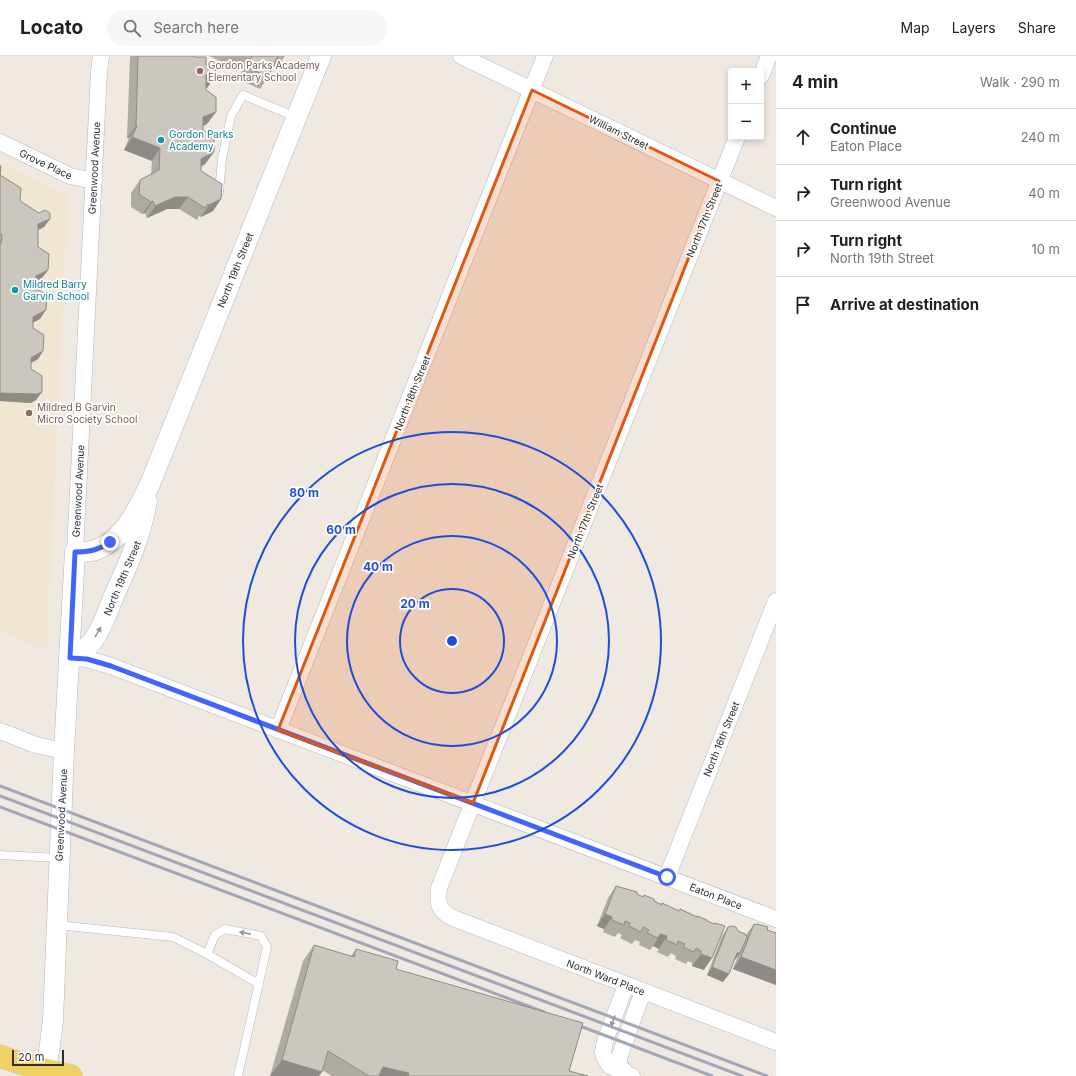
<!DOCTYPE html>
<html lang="en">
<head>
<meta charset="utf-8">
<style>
  body { margin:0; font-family:Inter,sans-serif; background:#f6f6f6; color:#202124 }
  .controls { position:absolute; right:12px; top:12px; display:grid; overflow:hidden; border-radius:4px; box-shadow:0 2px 6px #0003 }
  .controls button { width:36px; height:36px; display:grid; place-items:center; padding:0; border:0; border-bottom:1px solid #e0e0e0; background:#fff; color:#202124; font:20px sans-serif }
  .scale { position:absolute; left:12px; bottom:10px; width:52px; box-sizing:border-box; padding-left:4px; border:2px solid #2e2e2e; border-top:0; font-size:11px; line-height:14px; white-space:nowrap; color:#2e2e2e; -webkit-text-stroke:3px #fff; paint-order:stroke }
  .stop { position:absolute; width:12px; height:12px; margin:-9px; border:3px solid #4264fb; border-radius:50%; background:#fff }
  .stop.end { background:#4264fb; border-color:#fff; box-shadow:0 1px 4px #0008 }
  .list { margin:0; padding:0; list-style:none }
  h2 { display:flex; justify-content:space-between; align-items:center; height:52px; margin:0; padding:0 16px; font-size:17px }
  h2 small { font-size:13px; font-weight:400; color:#757577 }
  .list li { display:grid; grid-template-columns:26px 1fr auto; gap:12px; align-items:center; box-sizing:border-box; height:56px; padding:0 16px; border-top:1px solid #e0e0e0 }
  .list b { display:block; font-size:15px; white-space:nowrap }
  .list p { margin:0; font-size:13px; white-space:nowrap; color:#757577 }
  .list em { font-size:13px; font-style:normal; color:#757577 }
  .icon { flex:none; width:22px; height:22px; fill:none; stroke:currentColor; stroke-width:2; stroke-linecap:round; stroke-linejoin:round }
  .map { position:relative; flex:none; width:776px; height:1020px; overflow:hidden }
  header { display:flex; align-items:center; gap:24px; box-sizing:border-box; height:56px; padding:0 20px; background:#fff; border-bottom:1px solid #e0e0e0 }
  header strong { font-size:19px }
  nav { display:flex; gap:22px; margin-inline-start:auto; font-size:14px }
  .search { width:280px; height:36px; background:#f6f6f6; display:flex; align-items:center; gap:10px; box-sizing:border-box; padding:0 14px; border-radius:22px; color:#757577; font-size:15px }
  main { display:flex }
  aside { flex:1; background:#fff }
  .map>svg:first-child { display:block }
</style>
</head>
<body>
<header>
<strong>Locato</strong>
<div class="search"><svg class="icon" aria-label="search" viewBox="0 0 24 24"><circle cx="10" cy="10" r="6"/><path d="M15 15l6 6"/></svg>Search here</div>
<nav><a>Map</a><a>Layers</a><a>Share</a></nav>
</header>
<main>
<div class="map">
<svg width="776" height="1020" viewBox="0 0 776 1020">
  <rect width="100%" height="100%" fill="#efe9e1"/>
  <path fill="#f0e6d1" d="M 0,106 L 68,140 L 46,595 L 0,573 Z"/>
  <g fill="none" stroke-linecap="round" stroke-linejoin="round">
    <defs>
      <path id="service" d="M 219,136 L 222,103 L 231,60 L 243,39 L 296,61
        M 0,799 L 59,802
        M 57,869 L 173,881 L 207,898 L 259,928
        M 207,898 L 215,879 L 225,873 L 261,880 L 267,891 L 238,1020"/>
      <path id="minor" d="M 461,0 L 776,152
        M 761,20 L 769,0
        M 737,81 L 439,832 C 437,847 438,854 453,862 L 776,986
        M 0,86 L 70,120 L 94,125
        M 75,496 L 99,15 L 101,0
        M 70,602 L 87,603 L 111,610 L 776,863
        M 278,674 L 545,0
        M 0,675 L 36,689 L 64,695
        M 667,821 L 776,545
        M 626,929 L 605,985 L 603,996 L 604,1001 L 610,1010 L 632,1020
        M 627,1018 L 619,1009 L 619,1002 L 643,935"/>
      <path id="tertiary" d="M 70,602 C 78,598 86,593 92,586 C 102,573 107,557 113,542 C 128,509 141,480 147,445
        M 45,1014 L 49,996 L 53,964 L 64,695 L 75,496 C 85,496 94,496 102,491 C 126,480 139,450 150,428 L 321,0"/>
      <path id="primary" d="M 0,1000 L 26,1009 L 71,1020"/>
    </defs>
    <use href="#service" stroke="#b4b7c1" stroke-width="9"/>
    <use href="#minor" stroke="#b4b7c1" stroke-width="17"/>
    <use href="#tertiary" stroke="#b4b7c1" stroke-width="21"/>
    <use href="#primary" stroke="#c9c9c9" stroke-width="23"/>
    <use href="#service" stroke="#fff" stroke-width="8"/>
    <use href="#minor" stroke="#fff" stroke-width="16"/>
    <use href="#tertiary" stroke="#fff" stroke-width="20"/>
    <use href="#primary" stroke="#f2d163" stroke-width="22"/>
    <path stroke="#a3a6b8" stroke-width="3" d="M 0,730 L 767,1020
      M 0,740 L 742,1020
      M 0,751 L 544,956
      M 572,967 L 712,1020"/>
  </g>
  <path fill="#afaba4" d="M 131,0 L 194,0 L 194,1 L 206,9 L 215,20 L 207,32 L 206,32 L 207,68 L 203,70 L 203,74 L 214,96 L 205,108 L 201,111 L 201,115 L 221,143 L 213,155 L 201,161 L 199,160 L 197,164 L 179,153 L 167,153 L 147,162 L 145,157 L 142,158 L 131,151 L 131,137 L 140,124 L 151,119 L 152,105 L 124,94 L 129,82 L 127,82 L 130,1 Z
    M 209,0 L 285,0 L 276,13 L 273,11 L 268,21 L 260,33 L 238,23 L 244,11 L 240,9 L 237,13 Z
    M 0,110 L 0,119 L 20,145 L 39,157 L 50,163 L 44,171 L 38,174 L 38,191 L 48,214 L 42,222 L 35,226 L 35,232 L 40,263 L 33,266 L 33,272 L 43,295 L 38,303 L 31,307 L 31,313 L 36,344 L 31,347 L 0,345 Z
    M 616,830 L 661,848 L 662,847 L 679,855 L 680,853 L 697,861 L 697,860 L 707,865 L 704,914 L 692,910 L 692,907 L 688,905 L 686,908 L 675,903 L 676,900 L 671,897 L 668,901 L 657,896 L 659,893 L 653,890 L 650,894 L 639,889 L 640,886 L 635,884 L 632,888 L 620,882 L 622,879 L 618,877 L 615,881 L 603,876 L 604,873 L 597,870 L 608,842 Z
    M 754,868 L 756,869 L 757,868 L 767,874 L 776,877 L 776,929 L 733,913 L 738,900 L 734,905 L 729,918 L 723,926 L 707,919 L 722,880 L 728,871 L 746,879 Z
    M 314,889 L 351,900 L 356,893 L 396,913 L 569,1015 L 588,1020 L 332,1020 L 322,1014 L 319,1020 L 270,1020 L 303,905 Z"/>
  <path fill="#8e8b86" d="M 206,19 L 215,20 L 207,32 L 198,31 Z
    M 216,56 L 207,68 L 195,74 L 203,61 Z
    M 136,70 L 137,70 L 129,82 L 127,82 Z
    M 132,81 L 160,92 L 152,105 L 124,94 Z
    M 214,96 L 205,108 L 193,115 L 201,103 Z
    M 175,141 L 188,141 L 179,153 L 167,153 L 147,162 L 155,150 Z
    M 221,143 L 213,155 L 201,161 L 209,149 Z
    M 153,145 L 145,157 L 142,158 L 151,146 Z
    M 50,163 L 44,171 L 32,177 L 38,168 Z
    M 48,214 L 42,222 L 30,228 L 36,220 Z
    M 46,254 L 40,263 L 28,269 L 33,261 Z
    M 43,295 L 38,303 L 25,310 L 31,302 Z
    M 42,336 L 36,344 L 31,347 L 0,345 L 0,337 Z
    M 605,858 L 612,861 L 604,873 L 597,870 Z
    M 660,878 L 667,880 L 659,893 L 653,890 L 658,882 Z
    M 737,897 L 740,897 L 734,905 Z
    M 701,898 L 712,902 L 704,914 L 692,910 Z
    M 741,901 L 776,914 L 776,929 L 733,913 Z
    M 712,911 L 729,918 L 723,926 L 707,919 Z
    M 282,1004 L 322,1016 L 319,1020 L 270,1020 Z
    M 383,1011 L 409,1017 L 407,1020 L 377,1020 Z"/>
  <path fill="#cbc7bf" stroke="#8e8b86" d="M 138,0 L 194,0 L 194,1 L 206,1 L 206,9 L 216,10 L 215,20 L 206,19 L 206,34 L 216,41 L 216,56 L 203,61 L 203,74 L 214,82 L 214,96 L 201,103 L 201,115 L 222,128 L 221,143 L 209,149 L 208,148 L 205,152 L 188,141 L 175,141 L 155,150 L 153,145 L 151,146 L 139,138 L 140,124 L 159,114 L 160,92 L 132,81 L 137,70 L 136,70 Z
    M 252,0 L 278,0 L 268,21 L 247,11 Z
    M 0,110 L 1,110 L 0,119 L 21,132 L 20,145 L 39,157 L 45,154 L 50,157 L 50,163 L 38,168 L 38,191 L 49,198 L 48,214 L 36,220 L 35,232 L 47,239 L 46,254 L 33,261 L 33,272 L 44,279 L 43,295 L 31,302 L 31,313 L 42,320 L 42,336 L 37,338 L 0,337 L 0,189 L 1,188 L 2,179 L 0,178 Z
    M 616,830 L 637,836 L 637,838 L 643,841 L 644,839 L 654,843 L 654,845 L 662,849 L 662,847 L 679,855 L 680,853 L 697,861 L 697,860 L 707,864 L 707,865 L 715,868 L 715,867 L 725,870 L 712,902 L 701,898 L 701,895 L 696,892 L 694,896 L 683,891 L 685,888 L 678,885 L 677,889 L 666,884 L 667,880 L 660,878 L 658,882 L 647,877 L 649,874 L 643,871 L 641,876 L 629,870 L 630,867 L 625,865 L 624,869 L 612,864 L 612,861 L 605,858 Z
    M 754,868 L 756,869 L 757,868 L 768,871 L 767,874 L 776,877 L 776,914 L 741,901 Z
    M 732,870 L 736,871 L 738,875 L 745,878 L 747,881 L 740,897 L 737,897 L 729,918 L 712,911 L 728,871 Z
    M 314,889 L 354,901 L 356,893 L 398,905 L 396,913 L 583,967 L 569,1015 L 588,1020 L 408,1020 L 409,1017 L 383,1011 L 379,1020 L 369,1020 L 328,995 L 322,1016 L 282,1004 Z"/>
  <defs><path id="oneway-solid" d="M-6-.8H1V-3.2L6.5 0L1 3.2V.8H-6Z"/></defs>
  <g fill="#969696">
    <use href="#oneway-solid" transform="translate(98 576) rotate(-60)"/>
    <use href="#oneway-solid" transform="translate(245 877) rotate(-169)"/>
    <use href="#oneway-solid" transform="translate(613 965) rotate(110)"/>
  </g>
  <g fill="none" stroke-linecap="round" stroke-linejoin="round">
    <path stroke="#4264fb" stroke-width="5" d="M 110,486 C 99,494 89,496 75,496 L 70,602 L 87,603 L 111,610 L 667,821"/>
  </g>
  <path fill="#df570e" fill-opacity="0.2" stroke="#df570e" stroke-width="3" stroke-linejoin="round" d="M 532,34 L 719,125 L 473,747 L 278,674 Z"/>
  <g fill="none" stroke="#1d4ed8" stroke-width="2">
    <circle cx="452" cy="585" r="52"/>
    <circle cx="452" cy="585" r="105"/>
    <circle cx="452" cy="585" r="157"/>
    <circle cx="452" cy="585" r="209"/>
  </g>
  <g fill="#8d6e63" stroke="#fff" stroke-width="1.5">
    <circle cx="200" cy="15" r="4"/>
    <circle cx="29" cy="357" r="4"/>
  </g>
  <g fill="#0f9aa8" stroke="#fff" stroke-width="1.5">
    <circle cx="161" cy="84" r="4"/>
    <circle cx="15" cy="234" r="4"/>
  </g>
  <g text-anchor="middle" stroke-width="3.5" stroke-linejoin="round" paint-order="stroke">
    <g font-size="10" fill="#785e54" stroke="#fff" text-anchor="start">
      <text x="208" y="13">Gordon Parks Academy<tspan x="208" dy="12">Elementary School</tspan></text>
      <text x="37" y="355">Mildred B Garvin<tspan x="37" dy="12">Micro Society School</tspan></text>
    </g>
    <g font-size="10" fill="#2e2e2e" stroke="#fff">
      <text transform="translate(619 76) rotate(26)" y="4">William Street</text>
      <text transform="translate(46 108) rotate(25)" y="4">Grove Place</text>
      <text transform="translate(94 112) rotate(-87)" y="4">Greenwood Avenue</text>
      <text transform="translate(704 164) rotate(-68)" y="4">North 17th Street</text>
      <text transform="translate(235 214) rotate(-68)" y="4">North 19th Street</text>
      <text transform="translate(412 337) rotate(-68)" y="4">North 18th Street</text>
      <text transform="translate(78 435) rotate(-87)" y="4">Greenwood Avenue</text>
      <text transform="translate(585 465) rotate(-68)" y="4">North 17th Street</text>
      <text transform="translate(122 522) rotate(-67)" y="4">North 19th Street</text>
      <text transform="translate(721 683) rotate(-68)" y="4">North 16th Street</text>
      <text transform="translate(61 759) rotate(-87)" y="4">Greenwood Avenue</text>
      <text transform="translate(716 840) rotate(21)" y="4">Eaton Place</text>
      <text transform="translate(606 921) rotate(21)" y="4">North Ward Place</text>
    </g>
    <g font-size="10" fill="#0d838f" stroke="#fff" text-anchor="start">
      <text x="169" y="82">Gordon Parks<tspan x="169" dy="12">Academy</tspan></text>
      <text x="23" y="232">Mildred Barry<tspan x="23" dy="12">Garvin School</tspan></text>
    </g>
  </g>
  <circle cx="452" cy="585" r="6" fill="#1d4ed8" stroke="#fff" stroke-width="2"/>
  <g font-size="12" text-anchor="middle" font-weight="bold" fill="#1d4ed8" stroke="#fff" stroke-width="3.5" stroke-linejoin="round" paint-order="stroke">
    <text x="304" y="441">80 m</text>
    <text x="341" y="478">60 m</text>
    <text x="378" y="515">40 m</text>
    <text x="415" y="552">20 m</text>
  </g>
</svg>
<div class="controls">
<button>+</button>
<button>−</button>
</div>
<div class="scale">20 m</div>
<div class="stop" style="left:667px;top:821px"></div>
<div class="stop end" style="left:110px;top:486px"></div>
</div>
<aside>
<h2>4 min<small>Walk · 290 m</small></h2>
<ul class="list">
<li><svg class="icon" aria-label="ahead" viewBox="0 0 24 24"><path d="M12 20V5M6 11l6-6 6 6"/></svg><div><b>Continue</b><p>Eaton Place</p></div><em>240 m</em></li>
<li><svg class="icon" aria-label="right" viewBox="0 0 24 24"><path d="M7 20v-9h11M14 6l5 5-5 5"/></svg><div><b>Turn right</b><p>Greenwood Avenue</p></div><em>40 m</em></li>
<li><svg class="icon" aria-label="right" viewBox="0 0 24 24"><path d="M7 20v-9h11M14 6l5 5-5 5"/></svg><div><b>Turn right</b><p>North 19th Street</p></div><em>10 m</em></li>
<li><svg class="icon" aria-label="arrive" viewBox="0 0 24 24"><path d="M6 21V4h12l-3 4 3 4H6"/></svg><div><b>Arrive at destination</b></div></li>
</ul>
</aside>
</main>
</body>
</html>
